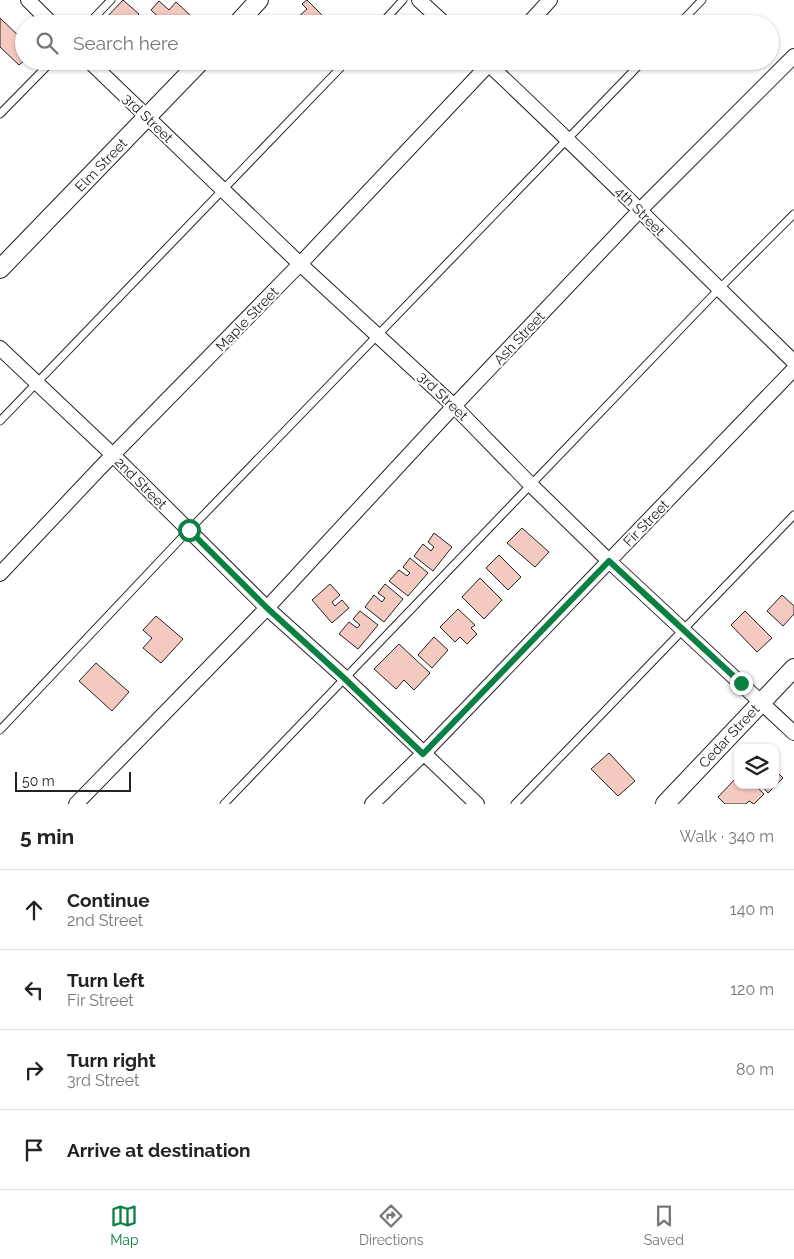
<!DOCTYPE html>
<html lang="en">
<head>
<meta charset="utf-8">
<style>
  body { margin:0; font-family:Raleway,sans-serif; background:#f6f6f6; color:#222 }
  .controls { position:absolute; right:15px; bottom:15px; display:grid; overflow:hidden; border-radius:10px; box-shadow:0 1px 4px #0004 }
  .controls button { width:45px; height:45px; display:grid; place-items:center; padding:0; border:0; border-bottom:1px solid #e0e0e0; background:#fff; color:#222; font:25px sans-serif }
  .scale { position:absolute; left:15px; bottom:12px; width:116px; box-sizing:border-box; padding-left:5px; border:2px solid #222; border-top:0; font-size:14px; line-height:18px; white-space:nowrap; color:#222; -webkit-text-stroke:4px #fff; paint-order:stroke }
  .stop { position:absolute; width:15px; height:15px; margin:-11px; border:4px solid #0b8043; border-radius:50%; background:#fff }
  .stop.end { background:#0b8043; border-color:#fff; box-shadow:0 1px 5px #0008 }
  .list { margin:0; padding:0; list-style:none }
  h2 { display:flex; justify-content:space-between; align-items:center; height:65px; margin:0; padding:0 20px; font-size:21px }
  h2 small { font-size:16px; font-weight:400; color:#767676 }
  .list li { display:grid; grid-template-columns:32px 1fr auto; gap:15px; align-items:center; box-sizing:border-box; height:80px; padding:0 20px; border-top:1px solid #e0e0e0 }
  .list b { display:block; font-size:19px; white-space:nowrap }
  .list p { margin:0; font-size:16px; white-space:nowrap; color:#767676 }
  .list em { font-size:16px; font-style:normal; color:#767676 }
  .icon { flex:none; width:28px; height:28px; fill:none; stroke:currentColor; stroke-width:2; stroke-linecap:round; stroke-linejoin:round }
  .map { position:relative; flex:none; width:794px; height:804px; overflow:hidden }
  .search { position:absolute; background:#fff; box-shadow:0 1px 4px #0004; left:15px; right:15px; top:15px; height:55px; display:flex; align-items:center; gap:12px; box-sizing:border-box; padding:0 18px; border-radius:28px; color:#767676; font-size:19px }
  .sheet { height:385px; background:#fff }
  nav { display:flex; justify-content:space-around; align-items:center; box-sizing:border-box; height:70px; border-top:1px solid #e0e0e0; background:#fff; font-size:14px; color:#767676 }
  nav a { display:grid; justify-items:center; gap:2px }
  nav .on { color:#0b8043 }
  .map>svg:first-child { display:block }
</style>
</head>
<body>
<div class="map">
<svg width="794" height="804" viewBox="0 0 794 804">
  <rect width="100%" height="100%" fill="#fff"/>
  <path fill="#f3c9c0" stroke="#222" d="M 123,0 L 139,14 L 130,24 L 110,24 L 105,19 Z
    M 307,0 L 326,19 L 321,24 L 304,24 L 298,17 L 307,9 L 302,4 Z
    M 159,1 L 169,10 L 176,2 L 190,15 L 181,24 L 166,24 L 151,10 Z
    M 0,18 L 24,41 L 24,61 L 19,65 L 0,47 Z
    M 522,528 L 549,552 L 535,567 L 507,543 Z
    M 434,533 L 452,547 L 433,571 L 414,556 L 423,544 L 431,551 L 434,547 L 428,542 Z
    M 499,555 L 521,577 L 508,590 L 486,568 Z
    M 410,558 L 428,573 L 408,596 L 389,581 L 399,570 L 407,576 L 410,573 L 403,567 Z
    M 480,578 L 502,600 L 484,619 L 462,597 Z
    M 330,584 L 340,595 L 332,602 L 335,606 L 342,600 L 349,608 L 332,623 L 312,600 Z
    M 385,584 L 403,599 L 384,622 L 365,607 L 374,595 L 382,602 L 385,598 L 378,593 Z
    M 782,595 L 794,606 L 794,614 L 783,626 L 767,611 Z
    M 458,609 L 475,625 L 471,628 L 477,634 L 467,644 L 460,637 L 455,642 L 440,627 Z
    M 360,611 L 378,625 L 358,649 L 339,634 L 349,622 L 357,628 L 360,625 L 353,619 Z
    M 745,611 L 772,638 L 757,652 L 731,625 Z
    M 156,616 L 183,639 L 161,663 L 143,648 L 152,638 L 143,630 Z
    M 434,637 L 448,650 L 432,668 L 418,655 Z
    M 399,644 L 430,673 L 414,690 L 404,680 L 396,689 L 374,669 Z
    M 96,663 L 129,692 L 112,711 L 79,681 Z
    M 609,753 L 635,781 L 618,796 L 591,769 Z
    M 775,770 L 783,778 L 768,793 L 761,785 L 775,785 Z
    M 738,776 L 738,785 L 755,785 L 764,794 L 754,804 L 749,801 L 746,804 L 725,804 L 718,797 Z"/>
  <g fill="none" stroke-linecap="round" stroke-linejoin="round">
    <defs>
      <path id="service" d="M 88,24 L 111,0
        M 381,24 L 403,0
        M 679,24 L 702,0
        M 0,114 L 52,61
        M 0,421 L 347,61
        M 0,730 L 189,530 L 643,61
        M 224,804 L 719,289 L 794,214
        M 515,804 L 794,515"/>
      <path id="minor" d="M 28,0 L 52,24
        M 419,0 L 445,24
        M 528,24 L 550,0
        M 89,61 L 300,264 L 454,406 L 531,485 L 609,561 L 794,733
        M 485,61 C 590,159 691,262 794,362
        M 0,348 L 113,455 L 267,608 L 345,678 L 477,804
        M 0,574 L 100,468 L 300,264 L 492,61
        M 76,804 L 267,608 L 454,406 L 640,210 L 794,56
        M 372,804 L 423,754 L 794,369"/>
      <path id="tertiary" d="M 237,24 L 259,0
        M 0,269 L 201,61
        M 665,804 L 794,668"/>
    </defs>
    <use href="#service" stroke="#222" stroke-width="9"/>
    <use href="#minor" stroke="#222" stroke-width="16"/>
    <use href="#tertiary" stroke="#222" stroke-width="20"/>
    <use href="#service" stroke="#fff" stroke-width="7"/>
    <use href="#minor" stroke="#fff" stroke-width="14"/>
    <use href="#tertiary" stroke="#fff" stroke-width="18"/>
  </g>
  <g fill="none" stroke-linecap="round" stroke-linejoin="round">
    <path stroke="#0b8043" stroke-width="6" d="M 189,530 L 267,608 L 344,678 L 423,754 L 609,561 L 741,683"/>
  </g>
  <g text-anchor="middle" stroke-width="4" stroke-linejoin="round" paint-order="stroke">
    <g font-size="14" fill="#222" stroke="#fff">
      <text transform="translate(148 118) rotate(44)" y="5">3rd Street</text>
      <text transform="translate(101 165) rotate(-46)" y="5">Elm Street</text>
      <text transform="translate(640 211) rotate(45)" y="5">4th Street</text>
      <text transform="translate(247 319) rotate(-46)" y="5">Maple Street</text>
      <text transform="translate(519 338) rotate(-47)" y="5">Ash Street</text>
      <text transform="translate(443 396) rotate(44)" y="5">3rd Street</text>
      <text transform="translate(141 483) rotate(45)" y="5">2nd Street</text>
      <text transform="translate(646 523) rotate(-46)" y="5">Fir Street</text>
      <text transform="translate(729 736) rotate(-47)" y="5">Cedar Street</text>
    </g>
  </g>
</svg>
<div class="controls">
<button><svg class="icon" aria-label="layers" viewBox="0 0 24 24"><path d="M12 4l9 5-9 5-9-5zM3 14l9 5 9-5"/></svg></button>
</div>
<div class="scale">50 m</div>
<div class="stop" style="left:189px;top:530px"></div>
<div class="stop end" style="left:741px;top:683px"></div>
<div class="search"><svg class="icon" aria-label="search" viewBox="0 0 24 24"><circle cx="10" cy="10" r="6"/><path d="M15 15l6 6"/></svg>Search here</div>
</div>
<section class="sheet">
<h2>5 min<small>Walk · 340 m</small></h2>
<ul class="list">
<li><svg class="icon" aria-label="ahead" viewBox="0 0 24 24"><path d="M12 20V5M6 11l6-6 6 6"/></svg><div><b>Continue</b><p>2nd Street</p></div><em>140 m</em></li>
<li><svg class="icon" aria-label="left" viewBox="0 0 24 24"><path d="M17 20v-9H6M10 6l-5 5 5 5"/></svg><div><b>Turn left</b><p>Fir Street</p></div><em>120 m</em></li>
<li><svg class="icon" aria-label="right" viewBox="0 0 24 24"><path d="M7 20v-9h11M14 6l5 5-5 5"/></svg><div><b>Turn right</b><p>3rd Street</p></div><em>80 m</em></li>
<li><svg class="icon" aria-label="arrive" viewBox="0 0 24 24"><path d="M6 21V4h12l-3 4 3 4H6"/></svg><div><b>Arrive at destination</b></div></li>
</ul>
</section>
<nav>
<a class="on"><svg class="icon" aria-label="map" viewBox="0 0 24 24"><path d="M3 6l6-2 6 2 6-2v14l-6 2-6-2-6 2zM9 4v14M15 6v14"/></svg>Map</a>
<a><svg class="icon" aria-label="directions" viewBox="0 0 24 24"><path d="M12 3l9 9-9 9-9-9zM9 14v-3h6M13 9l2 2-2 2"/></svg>Directions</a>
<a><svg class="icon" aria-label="saved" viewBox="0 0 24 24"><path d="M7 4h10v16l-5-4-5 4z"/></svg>Saved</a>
</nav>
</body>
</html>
